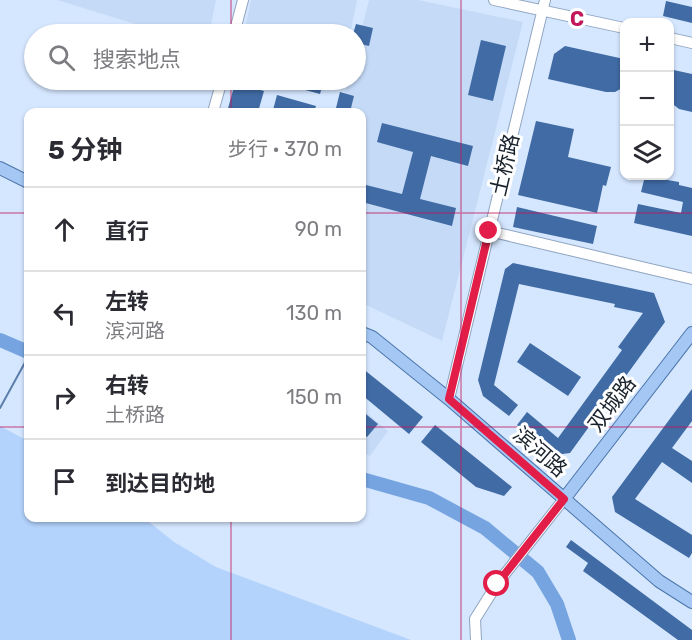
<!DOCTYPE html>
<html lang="zh">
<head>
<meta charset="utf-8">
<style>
  body { margin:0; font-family:Rubik,"Noto Sans SC",sans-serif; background:#f2f2f3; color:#2b2b33 }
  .controls { position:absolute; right:18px; top:18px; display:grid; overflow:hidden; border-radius:12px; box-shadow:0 2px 4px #0004 }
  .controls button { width:54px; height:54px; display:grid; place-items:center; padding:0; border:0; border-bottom:2px solid #e1e1e2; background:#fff; color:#2b2b33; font:30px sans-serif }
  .stop { position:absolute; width:18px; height:18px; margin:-14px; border:4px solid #e11d48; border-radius:50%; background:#fff }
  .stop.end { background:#e11d48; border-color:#fff; box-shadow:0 2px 6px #0008 }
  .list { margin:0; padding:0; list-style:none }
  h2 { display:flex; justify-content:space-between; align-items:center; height:78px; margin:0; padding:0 24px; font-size:26px }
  h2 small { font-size:20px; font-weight:400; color:#7c7c81 }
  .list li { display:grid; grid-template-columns:39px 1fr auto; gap:18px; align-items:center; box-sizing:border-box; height:84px; padding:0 24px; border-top:2px solid #e1e1e2 }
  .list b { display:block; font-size:22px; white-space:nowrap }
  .list p { margin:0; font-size:20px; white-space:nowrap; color:#7c7c81 }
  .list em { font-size:20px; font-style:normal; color:#7c7c81 }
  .icon { flex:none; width:33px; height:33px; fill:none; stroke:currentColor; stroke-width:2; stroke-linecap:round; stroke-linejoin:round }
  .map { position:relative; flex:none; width:692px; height:640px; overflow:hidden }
  .search { position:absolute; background:#fff; box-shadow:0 2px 4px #0004; left:24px; top:24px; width:342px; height:66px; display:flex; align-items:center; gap:15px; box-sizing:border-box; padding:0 21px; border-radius:33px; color:#7c7c81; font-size:22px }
  .panel { position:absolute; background:#fff; box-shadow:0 2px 4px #0004; left:24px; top:108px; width:342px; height:414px; border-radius:12px }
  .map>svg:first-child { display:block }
</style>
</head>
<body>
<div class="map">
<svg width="692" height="640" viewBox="0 0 692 640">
  <rect width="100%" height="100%" fill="#d5e7ff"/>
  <path fill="#c5daf7" d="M 57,0 L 216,0 L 209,34 L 168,34 Z
    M 251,0 L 357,0 L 350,34 L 292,34 L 246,24 Z
    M 369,0 L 418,0 L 523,22 L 442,341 L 362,303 L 362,112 L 339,112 L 348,80 L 356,80 L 356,51 Z
    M 362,409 L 388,431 L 370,456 L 362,452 Z"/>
  <path fill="#b3d3fc" d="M 0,426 L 28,441 L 28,518 L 144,518 L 174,542 L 216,567 L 411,640 L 0,640 Z"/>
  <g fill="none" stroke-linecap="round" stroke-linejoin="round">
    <path stroke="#5a7daa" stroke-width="2" d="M 0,408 L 28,357"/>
    <path stroke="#76a4e0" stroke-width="14" d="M 0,340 L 28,352
      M 362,479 L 429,498 L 485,528 L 538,572 L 557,604 L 569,640"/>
  </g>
  <path fill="#406ba4" d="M 666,1 L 692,7 L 692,23 L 663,16 Z
    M 356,24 L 373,28 L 369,46 L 356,43 L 356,34 L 353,34 Z
    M 481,40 L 506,46 L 493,101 L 468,95 Z
    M 565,46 L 624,59 L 624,87 L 615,92 L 606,92 L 548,79 L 554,54 Z
    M 669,69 L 692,74 L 692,112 L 679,109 L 669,101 Z
    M 272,80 L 324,80 L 320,94 L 272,81 Z
    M 235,83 L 264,91 L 258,112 L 227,112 Z
    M 340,92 L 354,96 L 350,112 L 335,112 Z
    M 277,95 L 316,106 L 314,112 L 282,112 L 273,110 Z
    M 536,121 L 574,129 L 568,157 L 611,167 L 606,186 L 603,185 L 597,213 L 518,195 Z
    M 382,123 L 473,146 L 468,166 L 431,156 L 420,199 L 456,208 L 452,226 L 362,202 L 366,185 L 402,194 L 413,152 L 377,142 Z
    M 645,176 L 679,182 L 679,185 L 692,188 L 692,236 L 634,223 L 638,204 L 681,213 L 683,202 L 641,192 Z
    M 517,207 L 597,226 L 593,244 L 513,227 Z
    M 513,263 L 654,293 L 665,322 L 570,453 L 555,455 L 517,425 L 527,412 L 558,438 L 622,350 L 618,347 L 643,313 L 614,307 L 615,304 L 519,284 L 494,385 L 518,405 L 509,416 L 483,396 L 478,380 L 505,269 Z
    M 530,343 L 581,377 L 568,396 L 517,362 Z
    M 362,368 L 423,417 L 409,434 L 362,395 Z
    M 692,389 L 692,421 L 672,448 L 692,461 L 692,483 L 662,462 L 635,499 L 692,535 L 692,553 L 689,558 L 615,512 L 612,497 Z
    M 362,411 L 378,424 L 367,437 L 362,433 Z
    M 435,425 L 512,487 L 504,496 L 476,487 L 421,442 Z
    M 571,540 L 692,630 L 692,640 L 678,640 L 583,571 L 588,563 L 566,547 Z"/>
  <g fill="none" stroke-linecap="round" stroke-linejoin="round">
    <defs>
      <path id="secondary" d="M 494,0 L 624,28
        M 234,34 L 243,0
        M 670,38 L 692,43
        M 213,112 L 222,80
        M 489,231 L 692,279
        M 449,399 L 545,0
        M 476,640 L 475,619 L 497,584 L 564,499"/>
      <path id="primary" d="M 0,168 L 28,182
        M 362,333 L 372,337 L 449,399 L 659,581 L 692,602
        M 564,499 L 692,333"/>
    </defs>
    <use href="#secondary" stroke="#90a5c1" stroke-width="12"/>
    <use href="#primary" stroke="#4c75a9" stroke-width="14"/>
    <use href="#secondary" stroke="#fff" stroke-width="10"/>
    <use href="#primary" stroke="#a4c7f4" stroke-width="12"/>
  </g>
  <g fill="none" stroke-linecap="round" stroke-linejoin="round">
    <path stroke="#e11d48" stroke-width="8" d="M 489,231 L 449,399 L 564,499 L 497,584"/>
  </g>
  <path fill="none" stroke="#c2185b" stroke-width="1.5" stroke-opacity="0.55" d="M 231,0 L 231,34M 461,0 L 461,640M 231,80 L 231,112M 0,213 L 28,213M 362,213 L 692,213M 0,427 L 28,427M 362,427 L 692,427M 231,518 L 231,640"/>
  <g text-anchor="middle" stroke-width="6" stroke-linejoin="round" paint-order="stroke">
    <g font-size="21" fill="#19222c" stroke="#fff">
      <text transform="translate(505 165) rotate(-77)" y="7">土桥路</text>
      <text transform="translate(612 404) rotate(-53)" y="7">双城路</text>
      <text transform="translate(540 452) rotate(41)" y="7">滨河路</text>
    </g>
  </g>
  <g font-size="20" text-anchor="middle" font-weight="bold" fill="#c2185b" stroke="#fff" stroke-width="6" stroke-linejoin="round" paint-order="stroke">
    <text x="577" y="26">C</text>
  </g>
</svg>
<div class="controls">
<button>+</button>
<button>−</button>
<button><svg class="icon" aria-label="layers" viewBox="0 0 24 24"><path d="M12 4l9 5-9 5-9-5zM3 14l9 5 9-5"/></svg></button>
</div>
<div class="stop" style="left:497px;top:584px"></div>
<div class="stop end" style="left:489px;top:231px"></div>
<div class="search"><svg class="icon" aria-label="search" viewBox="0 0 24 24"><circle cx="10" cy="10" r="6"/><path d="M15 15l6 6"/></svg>搜索地点</div>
<section class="panel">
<h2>5 分钟<small>步行 · 370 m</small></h2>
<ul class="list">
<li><svg class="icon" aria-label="ahead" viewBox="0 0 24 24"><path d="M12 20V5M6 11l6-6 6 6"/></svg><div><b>直行</b></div><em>90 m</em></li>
<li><svg class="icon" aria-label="left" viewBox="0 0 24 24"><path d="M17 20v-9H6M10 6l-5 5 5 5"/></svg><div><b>左转</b><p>滨河路</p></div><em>130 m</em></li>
<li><svg class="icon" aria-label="right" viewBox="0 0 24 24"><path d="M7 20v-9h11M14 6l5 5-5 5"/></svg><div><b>右转</b><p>土桥路</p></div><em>150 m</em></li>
<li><svg class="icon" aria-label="arrive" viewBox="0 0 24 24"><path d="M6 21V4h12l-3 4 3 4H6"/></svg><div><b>到达目的地</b></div></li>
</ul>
</section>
</div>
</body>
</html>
